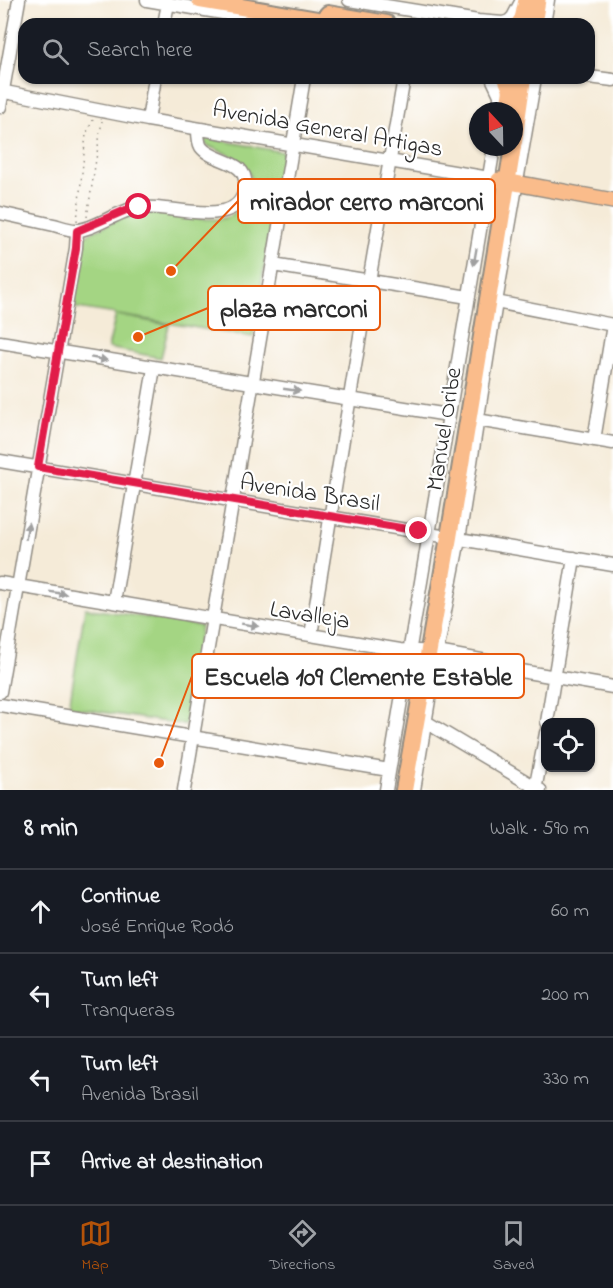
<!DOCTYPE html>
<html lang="en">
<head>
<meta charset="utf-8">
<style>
  body { margin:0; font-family:"Indie Flower",sans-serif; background:#20242c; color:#f1f3f6 }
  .controls { position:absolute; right:18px; bottom:18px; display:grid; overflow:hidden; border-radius:12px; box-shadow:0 2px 4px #0004 }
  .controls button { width:54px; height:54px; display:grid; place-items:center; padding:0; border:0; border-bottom:2px solid #363941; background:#171b24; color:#f1f3f6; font:30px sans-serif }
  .compass { position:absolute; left:469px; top:102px; width:54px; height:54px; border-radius:50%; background:#171b24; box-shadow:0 2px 4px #0004; rotate:338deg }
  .stop { position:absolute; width:18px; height:18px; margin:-14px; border:4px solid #e11d48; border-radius:50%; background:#fff }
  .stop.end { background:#e11d48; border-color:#fff; box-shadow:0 2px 6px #0008 }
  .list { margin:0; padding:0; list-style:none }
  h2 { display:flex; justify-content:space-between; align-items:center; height:78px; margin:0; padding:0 24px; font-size:26px }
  h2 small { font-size:20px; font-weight:400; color:#9ea1a6 }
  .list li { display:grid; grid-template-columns:39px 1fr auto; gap:18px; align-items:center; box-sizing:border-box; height:84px; padding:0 24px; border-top:2px solid #363941 }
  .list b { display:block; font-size:22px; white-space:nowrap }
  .list p { margin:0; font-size:20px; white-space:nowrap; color:#9ea1a6 }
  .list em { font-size:20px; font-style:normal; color:#9ea1a6 }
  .icon { flex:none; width:33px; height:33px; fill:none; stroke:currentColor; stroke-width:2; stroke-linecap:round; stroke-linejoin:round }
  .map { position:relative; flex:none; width:613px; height:790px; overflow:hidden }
  .search { position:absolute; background:#171b24; box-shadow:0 2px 4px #0004; left:18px; right:18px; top:18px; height:66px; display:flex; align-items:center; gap:15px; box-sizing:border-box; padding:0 21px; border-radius:18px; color:#9ea1a6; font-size:22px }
  .sheet { height:414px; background:#171b24 }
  nav { display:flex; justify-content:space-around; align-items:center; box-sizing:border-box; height:84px; border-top:2px solid #363941; background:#171b24; font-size:16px; color:#9ea1a6 }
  nav a { display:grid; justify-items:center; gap:3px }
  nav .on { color:#b45309 }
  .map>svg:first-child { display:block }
</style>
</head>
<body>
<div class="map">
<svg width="613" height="790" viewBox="0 0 613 790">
  <rect width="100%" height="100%" fill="#fff"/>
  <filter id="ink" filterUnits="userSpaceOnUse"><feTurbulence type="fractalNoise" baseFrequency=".0167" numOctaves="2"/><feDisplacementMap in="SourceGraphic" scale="12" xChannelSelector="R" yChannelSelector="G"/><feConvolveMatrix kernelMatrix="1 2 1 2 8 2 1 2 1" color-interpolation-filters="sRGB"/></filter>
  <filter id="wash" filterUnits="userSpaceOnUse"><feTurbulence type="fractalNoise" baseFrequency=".008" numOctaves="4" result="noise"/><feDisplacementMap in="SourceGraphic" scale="24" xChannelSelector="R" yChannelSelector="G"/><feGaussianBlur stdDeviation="1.35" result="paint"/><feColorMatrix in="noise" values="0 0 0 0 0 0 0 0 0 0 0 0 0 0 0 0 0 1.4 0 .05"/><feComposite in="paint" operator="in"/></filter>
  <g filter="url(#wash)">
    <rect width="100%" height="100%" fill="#f5ebd8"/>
    <path fill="#a4d583" stroke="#688057" stroke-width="1.5" d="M 203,137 L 283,152 L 253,337 L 118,315 L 169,325 L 161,358 L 108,348 L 116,314 L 71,307 L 84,236 C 108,224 131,211 159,213 C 178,214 200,221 219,219 C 241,217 262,187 246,168 C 237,156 219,151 206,145 Z
      M 85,608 L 201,626 L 185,725 L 69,707 Z"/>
  </g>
  <g filter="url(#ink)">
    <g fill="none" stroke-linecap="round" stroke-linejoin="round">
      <defs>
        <path id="minor" d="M 147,0 L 286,24
          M 349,0 L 478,21 L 503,23 L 509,21 L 513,17 L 522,0
          M 164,24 L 168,4
          M 544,24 L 548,0
          M 589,77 L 613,80
          M 492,78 L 500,95 L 500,111
          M 0,91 L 148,120 L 495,179
          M 0,107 L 19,0
          M 148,120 L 155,78
          M 0,213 C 18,217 36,221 54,225 C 61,227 69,230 76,230 C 91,231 118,211 136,208 C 166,202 240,233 245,187 C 249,159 213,163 201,147 C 198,142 198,135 198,129
          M 273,265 L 468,297
          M 496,302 L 613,325 L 594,440
          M 0,342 L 448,415
          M 477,420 L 613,443
          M 0,461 L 613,565
          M 0,583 L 400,650 L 437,652 L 492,662 L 521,671 L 613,687
          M 114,602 L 154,368
          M 311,635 L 369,281 L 404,78
          M 0,692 L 76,248 L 77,231
          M 0,705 L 389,770
          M 426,722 L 540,790
          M 547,722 L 574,558
          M 184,790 L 304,78
          M 386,790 L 494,147
          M 414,790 L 437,652 L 459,539 L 496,302 L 535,78
          M 535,790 L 546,733"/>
        <path id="major" d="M 521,24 L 526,0
          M 534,24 L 538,0
          M 499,180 L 613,201"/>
        <path id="highway" d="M 200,0 L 341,24
          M 328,14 L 387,24
          M 519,24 L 523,18
          M 506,78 L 511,90 L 508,111
          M 514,142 L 523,78
          M 404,790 L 449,537 L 513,147"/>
      </defs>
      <use href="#minor" stroke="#908b82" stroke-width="15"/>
      <use href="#major" stroke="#908b82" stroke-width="18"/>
      <use href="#highway" stroke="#908b82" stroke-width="20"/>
      <path stroke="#908b82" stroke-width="1.5" stroke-dasharray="1.5 4.5" stroke-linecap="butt" d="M 87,217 L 102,121
        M 77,221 L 86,134 L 93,120"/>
      <use href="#minor" stroke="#fff" stroke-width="12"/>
      <use href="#major" stroke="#fabc8b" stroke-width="15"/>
      <use href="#highway" stroke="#fabc8b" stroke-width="16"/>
    </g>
    <defs><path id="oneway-solid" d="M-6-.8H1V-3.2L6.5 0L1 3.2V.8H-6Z" transform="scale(1.5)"/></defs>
    <g fill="#a0a0a0">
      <use href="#oneway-solid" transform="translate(475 257) rotate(100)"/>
      <use href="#oneway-solid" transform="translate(99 359) rotate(10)"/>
      <use href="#oneway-solid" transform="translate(292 390) rotate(8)"/>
      <use href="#oneway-solid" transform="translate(27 531) rotate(-81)"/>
      <use href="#oneway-solid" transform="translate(58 593) rotate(9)"/>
      <use href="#oneway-solid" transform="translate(250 625) rotate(9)"/>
    </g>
  </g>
  <g fill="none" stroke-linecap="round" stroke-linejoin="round" filter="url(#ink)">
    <path stroke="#e11d48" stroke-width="8" d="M 139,207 L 126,210 L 77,231 L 76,248 L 38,467 L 419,531"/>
  </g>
  <g text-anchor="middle" stroke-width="4.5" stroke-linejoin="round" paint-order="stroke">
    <g font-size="24" fill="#2b2b2b" stroke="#fff">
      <text transform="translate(328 128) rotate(10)" y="8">Avenida General Artigas</text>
      <text transform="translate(443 429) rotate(-81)" y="8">Manuel Oribe</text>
      <text transform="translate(310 492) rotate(9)" y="8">Avenida Brasil</text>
      <text transform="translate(310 614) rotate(9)" y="8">Lavalleja</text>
    </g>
  </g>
  <path fill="none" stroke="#e8590c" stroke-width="2" d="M171 271L238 201M138 337L208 308M159 763L192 676"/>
  <g fill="#e8590c" stroke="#fff" stroke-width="2">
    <circle cx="171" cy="271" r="6"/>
    <circle cx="138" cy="337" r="6"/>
    <circle cx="159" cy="763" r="6"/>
  </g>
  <g fill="#fff" stroke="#e8590c" stroke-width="2">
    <rect x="238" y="179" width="257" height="44" rx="6"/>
    <rect x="208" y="286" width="172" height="44" rx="6"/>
    <rect x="192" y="654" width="332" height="44" rx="6"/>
  </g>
  <g font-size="26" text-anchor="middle" font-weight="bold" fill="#2b2b2b">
    <text x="367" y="210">mirador cerro marconi</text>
    <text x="294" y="317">plaza marconi</text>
    <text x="358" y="685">Escuela 109 Clemente Estable</text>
  </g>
</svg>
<div class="controls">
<button><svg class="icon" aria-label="locate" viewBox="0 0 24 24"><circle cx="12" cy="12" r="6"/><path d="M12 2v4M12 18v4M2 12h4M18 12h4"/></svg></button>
</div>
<svg class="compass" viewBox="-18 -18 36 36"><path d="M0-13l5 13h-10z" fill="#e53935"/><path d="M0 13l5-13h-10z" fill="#9ea1a6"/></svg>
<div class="stop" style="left:139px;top:207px"></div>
<div class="stop end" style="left:419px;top:531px"></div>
<div class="search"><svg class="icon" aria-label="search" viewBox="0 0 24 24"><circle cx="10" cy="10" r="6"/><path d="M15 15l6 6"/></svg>Search here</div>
</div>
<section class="sheet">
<h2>8 min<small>Walk · 590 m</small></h2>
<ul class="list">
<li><svg class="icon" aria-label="ahead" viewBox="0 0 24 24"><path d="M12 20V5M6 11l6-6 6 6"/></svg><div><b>Continue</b><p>José Enrique Rodó</p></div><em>60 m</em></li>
<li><svg class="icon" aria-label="left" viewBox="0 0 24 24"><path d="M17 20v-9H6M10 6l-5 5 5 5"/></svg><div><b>Turn left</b><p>Tranqueras</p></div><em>200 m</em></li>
<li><svg class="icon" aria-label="left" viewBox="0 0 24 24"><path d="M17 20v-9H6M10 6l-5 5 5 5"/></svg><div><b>Turn left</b><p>Avenida Brasil</p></div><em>330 m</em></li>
<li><svg class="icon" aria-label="arrive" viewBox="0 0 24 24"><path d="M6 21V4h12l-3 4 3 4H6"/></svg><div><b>Arrive at destination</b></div></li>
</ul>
</section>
<nav>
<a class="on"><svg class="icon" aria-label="map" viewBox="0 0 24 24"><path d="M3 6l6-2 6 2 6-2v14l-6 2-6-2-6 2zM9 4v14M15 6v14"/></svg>Map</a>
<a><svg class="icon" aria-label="directions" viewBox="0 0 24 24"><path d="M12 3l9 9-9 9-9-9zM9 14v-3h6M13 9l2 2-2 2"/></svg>Directions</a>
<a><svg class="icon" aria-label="saved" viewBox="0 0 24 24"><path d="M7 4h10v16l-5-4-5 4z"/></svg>Saved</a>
</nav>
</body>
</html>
